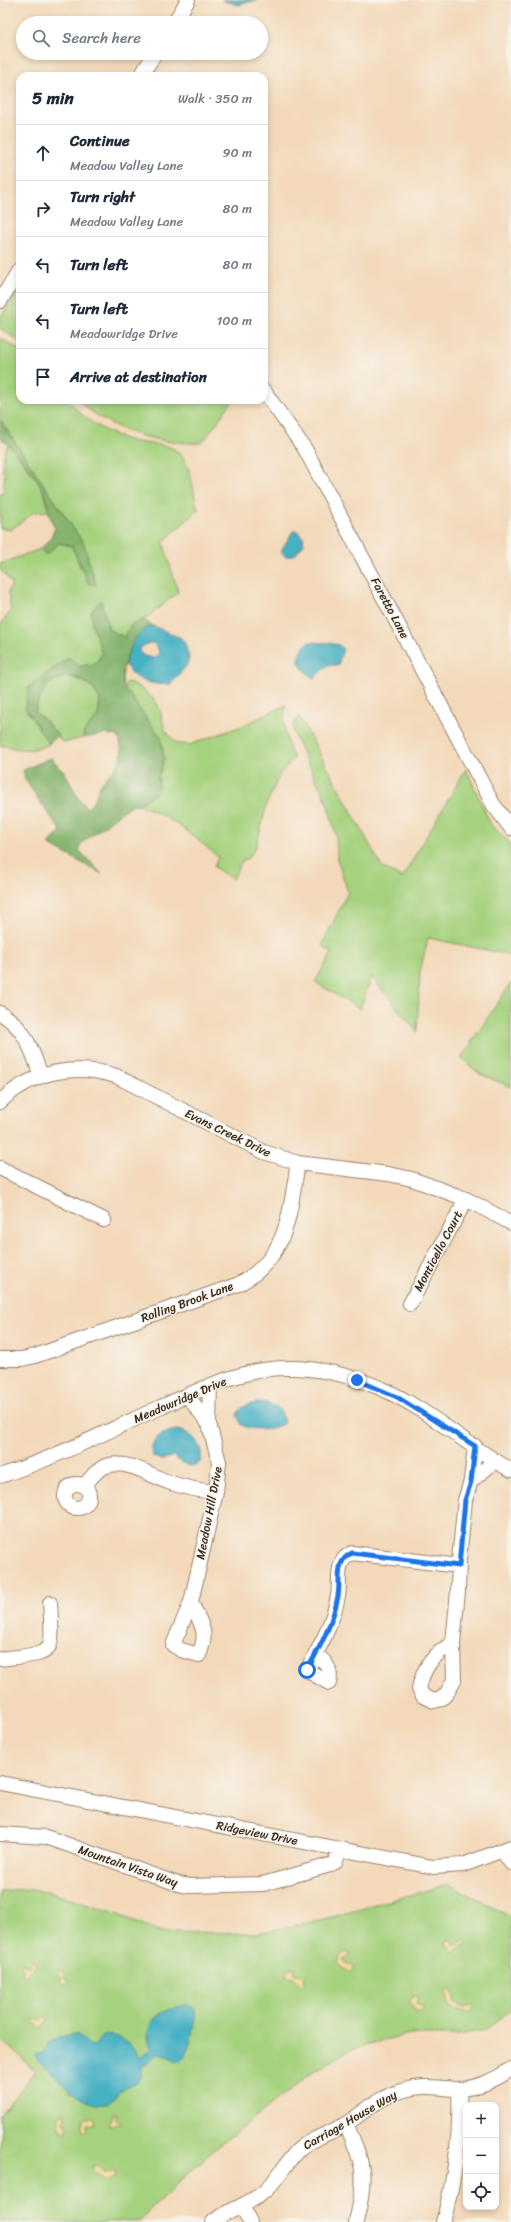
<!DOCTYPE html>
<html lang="en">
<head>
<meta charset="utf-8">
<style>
  body { margin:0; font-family:Sriracha,sans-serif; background:#f2f2f3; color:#1f2937 }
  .controls { position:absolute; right:12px; bottom:12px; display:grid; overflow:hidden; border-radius:8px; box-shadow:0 2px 6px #0003 }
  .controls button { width:36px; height:36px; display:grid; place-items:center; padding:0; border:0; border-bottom:1px solid #e0e1e3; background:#fff; color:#1f2937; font:20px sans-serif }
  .stop { position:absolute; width:12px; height:12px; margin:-9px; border:3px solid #1a73e8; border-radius:50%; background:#fff }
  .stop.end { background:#1a73e8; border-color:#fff; box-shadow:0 1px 4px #0008 }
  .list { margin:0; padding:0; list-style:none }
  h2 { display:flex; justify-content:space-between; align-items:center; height:52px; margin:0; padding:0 16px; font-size:17px }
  h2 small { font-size:13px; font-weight:400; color:#747a83 }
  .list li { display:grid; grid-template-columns:26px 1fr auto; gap:12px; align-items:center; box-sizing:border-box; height:56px; padding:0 16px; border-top:1px solid #e0e1e3 }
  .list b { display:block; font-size:15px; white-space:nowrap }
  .list p { margin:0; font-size:13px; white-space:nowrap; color:#747a83 }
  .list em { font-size:13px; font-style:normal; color:#747a83 }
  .icon { flex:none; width:22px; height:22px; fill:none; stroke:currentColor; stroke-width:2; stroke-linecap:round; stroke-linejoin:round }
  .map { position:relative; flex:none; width:511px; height:2222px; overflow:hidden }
  .search { position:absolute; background:#fff; box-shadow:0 2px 6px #0003; left:16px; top:16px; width:252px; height:44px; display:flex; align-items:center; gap:10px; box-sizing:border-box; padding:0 14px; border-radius:22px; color:#747a83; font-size:15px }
  .panel { position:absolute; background:#fff; box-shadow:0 2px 6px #0003; left:16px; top:72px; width:252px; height:332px; border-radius:12px }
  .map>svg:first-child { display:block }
</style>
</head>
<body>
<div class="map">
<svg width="511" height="2222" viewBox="0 0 511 2222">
  <rect width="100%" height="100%" fill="#f7f3e8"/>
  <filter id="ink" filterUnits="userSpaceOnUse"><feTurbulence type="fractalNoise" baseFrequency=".025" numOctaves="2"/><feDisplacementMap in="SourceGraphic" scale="8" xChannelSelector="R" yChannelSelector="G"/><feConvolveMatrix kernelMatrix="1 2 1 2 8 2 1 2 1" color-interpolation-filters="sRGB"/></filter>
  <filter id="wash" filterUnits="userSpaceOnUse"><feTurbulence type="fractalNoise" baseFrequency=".012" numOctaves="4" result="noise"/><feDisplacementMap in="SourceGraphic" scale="16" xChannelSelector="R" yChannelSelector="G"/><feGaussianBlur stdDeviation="0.9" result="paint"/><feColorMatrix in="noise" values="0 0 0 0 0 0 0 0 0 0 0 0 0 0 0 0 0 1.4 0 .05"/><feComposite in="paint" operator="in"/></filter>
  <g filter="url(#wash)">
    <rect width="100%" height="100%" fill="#f3d9ba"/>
    <path fill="#a6d17e" stroke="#707e4e" d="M 20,286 L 20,342 L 0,328 L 0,318 Z
      M 0,338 L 20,350 L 20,400 L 68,400 C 84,420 107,434 132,441 C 147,445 169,441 181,455 C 192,468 193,493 198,510 L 163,542 L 178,592 L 144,620 L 132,624 L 124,637 L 109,630 L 100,601 L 92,624 L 102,654 L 95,664 L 79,666 L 69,657 L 25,708 L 49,744 C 34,753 17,749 0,745 L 0,625 L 11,611 L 8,592 L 12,584 L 0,569 L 0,564 L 40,549 L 46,554 L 59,543 L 72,546 L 80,567 L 84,544 L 0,420 Z
      M 78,400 L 233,400 L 205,439 L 200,443 C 156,444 110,431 78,400 Z
      M 9,443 L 42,488 L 49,511 L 34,512 L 11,530 L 0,528 L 0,494 L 3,493 L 5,474 L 3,472 C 3,461 3,452 9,443 Z
      M 68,676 L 89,684 L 100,699 L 98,716 L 84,731 L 83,738 L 66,742 L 61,741 L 46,721 L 35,712 C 41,688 45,683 68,676 Z
      M 127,682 L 139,687 L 154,699 L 160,709 L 165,730 L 176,743 L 189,745 L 242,726 L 286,705 C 282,723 285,741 294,758 L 280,774 L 267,803 L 256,847 L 249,857 L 241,862 L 233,879 L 214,867 L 218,857 C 195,837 168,814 138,805 L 153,795 L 159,786 L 158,778 L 164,759 L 161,738 L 123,686 Z
      M 299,716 L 382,867 L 402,878 L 466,769 L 491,825 L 511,844 L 511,955 L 428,938 L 420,972 L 417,1032 L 372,977 L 360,1009 L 315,982 L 332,953 L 322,945 L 348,892 L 337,859 L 336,835 L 326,799 L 295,738 L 293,726 Z
      M 511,983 L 511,1087 L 480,1074 L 461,1058 Z
      M 449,1884 L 511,1917 L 511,2010 L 485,2030 L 459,2035 L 404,2035 L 351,2049 L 306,2077 L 211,2152 L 138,2222 L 0,2222 L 0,2116 L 36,2071 L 0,2039 L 0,1891 L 22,1889 L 48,1892 L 116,1914 L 162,1932 L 255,1933 L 318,1921 Z"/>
    <path fill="#84b36d" stroke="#606e46" d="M 0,420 L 84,544 L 96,585 L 89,584 L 72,546 L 59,543 L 46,555 L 40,549 L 50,539 L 55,528 C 48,516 48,503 43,490 C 39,479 10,444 0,438 Z
      M 101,601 L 109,630 L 124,637 L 132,624 L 144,620 L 153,626 C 133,631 119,667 123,686 L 161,738 L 164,759 L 158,778 L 159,786 L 153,795 L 138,805 L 129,806 L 81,844 L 79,850 L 102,874 L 48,844 L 61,831 L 25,780 L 23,770 L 51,758 L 64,771 L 78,798 L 87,808 C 97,800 95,794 101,784 C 115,765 128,763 118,736 L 106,734 L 83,738 L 84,731 L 98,716 L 100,699 C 97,695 93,687 88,684 C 60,665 41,685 35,712 L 58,735 L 49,744 L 25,708 L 29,687 L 69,657 L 79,666 L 95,664 L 102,654 L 92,624 L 91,611 Z"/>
    <path fill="#eeda9e" stroke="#94825e" d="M 448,1939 L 453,1941 L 455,1946 L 464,1940 L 467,1943 L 452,1953 L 449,1947 L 445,1946 Z
      M 346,1952 L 351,1955 L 343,1961 L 354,1967 L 353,1972 L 350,1973 L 338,1964 L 341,1956 Z
      M 32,1958 L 36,1965 L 25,1976 L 22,1974 L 23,1969 L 20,1965 L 23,1963 L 29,1967 Z
      M 294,1967 L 295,1974 L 305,1975 L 304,1984 L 301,1985 L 295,1978 L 287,1977 L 288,1970 Z
      M 58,1970 L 61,1970 L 67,1981 L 65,1985 L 61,1984 L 61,1977 L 57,1973 Z
      M 448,1989 L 452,1990 L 455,2003 L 463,2007 L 472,2005 L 474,2007 L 468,2013 L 450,2008 L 446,1991 Z
      M 416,1995 L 419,1998 L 416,2003 L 424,2007 L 421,2011 L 416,2011 L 410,2004 L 410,2000 Z
      M 45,2017 L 49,2020 L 40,2028 L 32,2021 L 34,2019 L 39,2020 Z
      M 117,2113 L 116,2120 L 119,2121 L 121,2124 L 110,2126 L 108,2122 L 112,2119 L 113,2114 Z
      M 60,2114 L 66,2115 L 63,2121 L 69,2126 L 67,2131 L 62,2130 L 58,2122 Z
      M 84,2118 L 92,2118 L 95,2121 L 94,2125 L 87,2124 L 86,2133 L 82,2130 L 82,2122 Z
      M 97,2165 L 105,2172 L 115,2172 L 116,2176 L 111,2178 L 108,2182 L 106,2181 L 93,2170 L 92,2167 Z"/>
    <path fill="#46b1c4" stroke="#406e71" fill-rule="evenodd" d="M 222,0 L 257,0 L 238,5 Z
      M 293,531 L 298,531 L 303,537 L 304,544 L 296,554 L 286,557 L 281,551 Z
      M 153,626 L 181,638 L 185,643 L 189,658 L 187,665 L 171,684 C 153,686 134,681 125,664 C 129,648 137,630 153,626 ZM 149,643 L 154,643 L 159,651 L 158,655 L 154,658 L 144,656 L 141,653 L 140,648 Z
      M 309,642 L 329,643 L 339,645 L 343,649 L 338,665 L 328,665 L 314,678 C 297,667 293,656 309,642 Z
      M 262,1402 C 276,1405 282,1408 284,1423 C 275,1430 252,1431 242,1425 L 237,1415 C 241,1404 252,1404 262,1402 Z
      M 177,1430 C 193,1433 203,1444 201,1461 C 190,1471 183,1463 173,1456 L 162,1460 L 152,1456 C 148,1439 163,1432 177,1430 Z
      M 186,2005 L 195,2009 C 197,2017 188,2058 181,2061 C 176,2062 165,2054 157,2054 L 149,2063 L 141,2065 L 141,2074 L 137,2083 C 132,2086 124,2088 120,2092 C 116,2096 113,2102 106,2104 C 76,2108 58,2074 37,2060 L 35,2055 L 44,2053 L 49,2043 L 59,2037 L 73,2034 L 79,2035 L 90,2046 L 95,2045 L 102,2036 C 118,2033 132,2043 140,2057 L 152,2049 C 138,2021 163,2009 186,2005 Z"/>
  </g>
  <g filter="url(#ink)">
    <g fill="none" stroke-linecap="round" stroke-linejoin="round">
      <defs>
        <path id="minor" d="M 174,23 L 188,0
          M 141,76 L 155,53
          M 0,301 L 20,269
          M 264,391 L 305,449 L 493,804 L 511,828
          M 0,1013 C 25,1027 32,1050 41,1076
          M 0,1102 C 32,1071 75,1063 116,1076 L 264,1152 L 298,1163 L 388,1174 L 412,1179 L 466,1199 L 511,1223
          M 0,1168 L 104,1220
          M 410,1304 L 466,1199
          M 0,1359 L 22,1359 L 35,1356 L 239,1284 C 289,1257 289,1213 298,1163
          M 187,1395 L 209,1424 L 219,1462 L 216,1492 L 191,1602 L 173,1645 L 181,1650 L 199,1655 C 209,1631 201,1625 191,1602
          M 209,1424 L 210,1385
          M 0,1476 C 55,1458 108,1431 161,1407 C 202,1389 244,1367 290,1368 C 319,1368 351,1376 378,1387 C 426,1407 465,1445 511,1470
          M 471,1481 L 495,1461
          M65 1496a12 12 0 1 1 24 0a12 12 0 1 1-24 0Z
          M 84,1486 C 92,1477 98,1467 110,1465 C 129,1461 150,1475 168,1482 C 183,1487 199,1491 216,1492
          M 453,1643 C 434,1654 423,1667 419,1689 L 423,1696 L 434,1701 L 441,1699 L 447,1693 L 454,1680 L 453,1643 L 458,1591 L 459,1560 L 465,1500 L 471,1481 L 475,1446
          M 316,1655 C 327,1662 332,1670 329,1683 L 307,1670 C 320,1647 333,1623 338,1596 C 341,1580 334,1561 352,1553 L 459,1566
          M 0,1659 C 53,1652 54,1660 50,1603
          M 0,1783 L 433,1867 L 463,1865 L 511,1847
          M 0,1834 L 46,1837 L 178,1884 L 190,1886 L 263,1884 L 330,1865 L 335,1862 L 341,1849
          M 502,1850 L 511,1863
          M 346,2124 C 365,2166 367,2177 356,2222
          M 242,2206 L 250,2222
          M 213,2222 C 229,2209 249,2205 265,2191 C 278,2179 286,2162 299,2149 C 313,2137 330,2134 344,2125 C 364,2113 378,2097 401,2091 C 423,2084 436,2088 458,2089 C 476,2089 497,2079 511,2069
          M 443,2222 C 455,2178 461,2135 459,2089"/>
      </defs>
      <use href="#minor" stroke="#97826c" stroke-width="16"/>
      <use href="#minor" stroke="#fff" stroke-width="14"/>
    </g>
  </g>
  <g fill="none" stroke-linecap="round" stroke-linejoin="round" filter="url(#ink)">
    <path stroke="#1a73e8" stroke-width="5" d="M 307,1670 C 320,1647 333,1623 338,1596 C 341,1580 334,1561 352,1553 L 459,1566 L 465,1500 L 471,1482 L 475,1446 L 397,1397 L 357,1380"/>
  </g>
  <g text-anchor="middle" stroke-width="3" stroke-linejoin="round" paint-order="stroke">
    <g font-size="12" fill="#3b2a1e" stroke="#f7f3e8">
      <text transform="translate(390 608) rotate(62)" y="4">Faretto Lane</text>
      <text transform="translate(228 1133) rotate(26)" y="4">Evans Creek Drive</text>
      <text transform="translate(438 1251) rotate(-62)" y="4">Monticello Court</text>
      <text transform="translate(187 1302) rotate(-20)" y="4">Rolling Brook Lane</text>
      <text transform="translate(180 1400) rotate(-23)" y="4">Meadowridge Drive</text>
      <text transform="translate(209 1513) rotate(-79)" y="4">Meadow Hill Drive</text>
      <text transform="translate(257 1833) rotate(11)" y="4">Ridgeview Drive</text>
      <text transform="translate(128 1866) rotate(19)" y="4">Mountain Vista Way</text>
      <text transform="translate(350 2120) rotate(-30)" y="4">Carriage House Way</text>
    </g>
  </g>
</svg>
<div class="controls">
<button>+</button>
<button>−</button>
<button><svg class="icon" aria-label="locate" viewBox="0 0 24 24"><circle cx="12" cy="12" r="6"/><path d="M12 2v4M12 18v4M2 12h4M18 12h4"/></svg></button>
</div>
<div class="stop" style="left:307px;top:1670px"></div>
<div class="stop end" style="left:357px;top:1380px"></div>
<div class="search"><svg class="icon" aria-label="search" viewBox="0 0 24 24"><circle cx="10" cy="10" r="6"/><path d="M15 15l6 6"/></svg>Search here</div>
<section class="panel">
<h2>5 min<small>Walk · 350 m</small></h2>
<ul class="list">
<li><svg class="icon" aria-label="ahead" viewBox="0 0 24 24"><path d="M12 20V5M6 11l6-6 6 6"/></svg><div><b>Continue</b><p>Meadow Valley Lane</p></div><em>90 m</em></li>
<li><svg class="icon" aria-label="right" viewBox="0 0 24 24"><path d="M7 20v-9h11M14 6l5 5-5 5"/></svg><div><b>Turn right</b><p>Meadow Valley Lane</p></div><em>80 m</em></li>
<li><svg class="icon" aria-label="left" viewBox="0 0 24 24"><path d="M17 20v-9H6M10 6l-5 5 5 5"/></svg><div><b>Turn left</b></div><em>80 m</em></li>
<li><svg class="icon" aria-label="left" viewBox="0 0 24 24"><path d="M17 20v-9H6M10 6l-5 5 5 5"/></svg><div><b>Turn left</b><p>Meadowridge Drive</p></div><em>100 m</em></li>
<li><svg class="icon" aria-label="arrive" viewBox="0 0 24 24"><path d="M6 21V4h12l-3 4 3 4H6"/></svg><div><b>Arrive at destination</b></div></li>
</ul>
</section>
</div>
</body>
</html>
